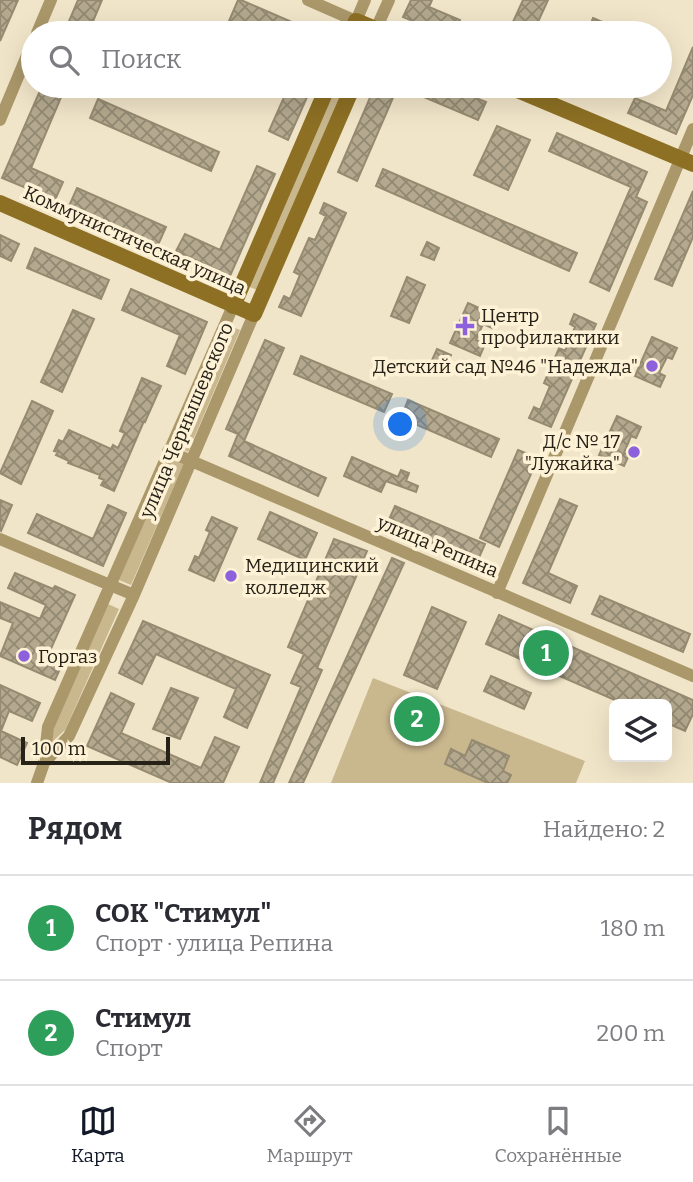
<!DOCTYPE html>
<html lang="ru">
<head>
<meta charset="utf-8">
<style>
  body { margin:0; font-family:Bitter,serif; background:#f7f7f7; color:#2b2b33 }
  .controls { position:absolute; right:21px; bottom:21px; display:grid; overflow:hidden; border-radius:10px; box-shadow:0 7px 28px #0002 }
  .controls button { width:63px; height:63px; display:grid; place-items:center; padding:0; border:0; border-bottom:2px solid #e1e1e2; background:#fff; color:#2b2b33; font:35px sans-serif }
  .scale { position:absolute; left:21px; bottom:18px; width:149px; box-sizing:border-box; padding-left:7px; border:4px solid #272218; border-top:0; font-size:19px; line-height:24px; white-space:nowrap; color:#272218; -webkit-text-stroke:5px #fef2d6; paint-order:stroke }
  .you { position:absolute; left:401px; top:425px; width:24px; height:24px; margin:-18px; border:5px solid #fff; border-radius:50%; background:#1a73e8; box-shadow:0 0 0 10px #1a73e833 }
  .badge { display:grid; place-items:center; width:46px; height:46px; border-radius:50%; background:#111827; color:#fff; font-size:23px; font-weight:700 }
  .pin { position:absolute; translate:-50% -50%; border:4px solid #fff; box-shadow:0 2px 7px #0006 }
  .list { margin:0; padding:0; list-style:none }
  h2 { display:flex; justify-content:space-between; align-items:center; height:91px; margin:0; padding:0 28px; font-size:30px }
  h2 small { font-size:23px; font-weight:400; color:#7c7c81 }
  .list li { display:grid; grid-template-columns:46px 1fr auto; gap:21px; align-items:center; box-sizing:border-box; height:105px; padding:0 28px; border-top:2px solid #e1e1e2 }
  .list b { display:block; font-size:26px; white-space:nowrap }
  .list p { margin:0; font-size:23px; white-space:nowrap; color:#7c7c81 }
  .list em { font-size:23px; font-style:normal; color:#7c7c81 }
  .icon { flex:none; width:38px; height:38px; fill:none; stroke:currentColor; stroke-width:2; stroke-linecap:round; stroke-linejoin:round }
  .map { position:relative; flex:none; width:693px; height:783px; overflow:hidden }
  .search { position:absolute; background:#fff; box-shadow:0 7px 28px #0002; left:21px; right:21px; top:21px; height:77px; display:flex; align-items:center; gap:18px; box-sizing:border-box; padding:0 24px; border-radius:38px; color:#7c7c81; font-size:26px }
  .sheet { height:301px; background:#fff }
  nav { display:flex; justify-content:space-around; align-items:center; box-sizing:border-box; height:98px; border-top:2px solid #e1e1e2; background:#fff; font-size:19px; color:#7c7c81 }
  nav a { display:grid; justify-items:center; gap:4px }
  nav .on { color:#111827 }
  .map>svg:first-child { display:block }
</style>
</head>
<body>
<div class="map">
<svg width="693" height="783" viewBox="0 0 693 783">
  <defs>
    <pattern id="building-cross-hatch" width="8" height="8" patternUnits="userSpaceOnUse" patternTransform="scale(1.75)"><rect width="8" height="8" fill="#b4a98e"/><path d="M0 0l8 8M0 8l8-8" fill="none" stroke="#928973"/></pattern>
  </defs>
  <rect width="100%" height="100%" fill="#f1e5c9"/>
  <path fill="#c9b78e" d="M 331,86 L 345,86 L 257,290 L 245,285 Z
    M 228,325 L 240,330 L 188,452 L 176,446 Z
    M 172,458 L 184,463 L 131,585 L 119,580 Z
    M 108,604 L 119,609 L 65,730 L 52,742 L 54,725 Z
    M 373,678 L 585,761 L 576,783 L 331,783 Z"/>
  <path fill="url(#building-cross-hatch)" stroke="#968b71" stroke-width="2" d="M 0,0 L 18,0 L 0,41 Z
    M 78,0 L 102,0 L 88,33 L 64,33 Z
    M 238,0 L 241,0 L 317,33 L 263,33 L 247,26 L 244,33 L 238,33 L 226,28 Z
    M 411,0 L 432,0 L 429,7 L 460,20 L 454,33 L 441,33 L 403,17 Z
    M 523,0 L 548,0 L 537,24 L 557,33 L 508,33 Z
    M 593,18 L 614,27 L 611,33 L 587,33 Z
    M 693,47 L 693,95 L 676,134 L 628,113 L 635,98 L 666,111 Z
    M 42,86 L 65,88 L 31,168 L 63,182 L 55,200 L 2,178 Z
    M 289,86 L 312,86 L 288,140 L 269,131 Z
    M 375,86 L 447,86 L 486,102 L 478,120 L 398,86 L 357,181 L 338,172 Z
    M 98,99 L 219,152 L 211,171 L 90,118 Z
    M 497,126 L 530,140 L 508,190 L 474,175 Z
    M 557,133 L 647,172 L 636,197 L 647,202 L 609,291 L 590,282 L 631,187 L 549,151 Z
    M 257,166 L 275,174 L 230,276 L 176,251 L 185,234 L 220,250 Z
    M 383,169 L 577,253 L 569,271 L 376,186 Z
    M 77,188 L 166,227 L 158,245 L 69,206 Z
    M 693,191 L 693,237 L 672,286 L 655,279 Z
    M 324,203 L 346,213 L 301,316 L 279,307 L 284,296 L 290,299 L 300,275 L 294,272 L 309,238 L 315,240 L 326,216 L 320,213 Z
    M 0,235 L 19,244 L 11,261 L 0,256 Z
    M 427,242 L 439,248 L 434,260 L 421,255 Z
    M 35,248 L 109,280 L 101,299 L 27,268 Z
    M 407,277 L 425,285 L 409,323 L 391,316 Z
    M 131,289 L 207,322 L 185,374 L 167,366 L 180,335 L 122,310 Z
    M 468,303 L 497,316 L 492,328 L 483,324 L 476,340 L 485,344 L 480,356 L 450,343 Z
    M 73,310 L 94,319 L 62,392 L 41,382 Z
    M 574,314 L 596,324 L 551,427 L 529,418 L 534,407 L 540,410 L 550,386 L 544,383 L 559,348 L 565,351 L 575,327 L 570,324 Z
    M 652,337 L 677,348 L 672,359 L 667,357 L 659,373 L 665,376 L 660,387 L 635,376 Z
    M 265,340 L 284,348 L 244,441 L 326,478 L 318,496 L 229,456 L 238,434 L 226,429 Z
    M 437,349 L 451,355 L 442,375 L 428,369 Z
    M 301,356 L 392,394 L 384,412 L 294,374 Z
    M 142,378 L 161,386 L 145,422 L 144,421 L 114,491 L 101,485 L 104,480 L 99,478 L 100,475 L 68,463 L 69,461 L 56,455 L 58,452 L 54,451 L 59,440 L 63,442 L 69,430 L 111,449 L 113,445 L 118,448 L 125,433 L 120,431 Z
    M 408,400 L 499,439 L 491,457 L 401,418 Z
    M 32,401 L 53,411 L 21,484 L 0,473 Z
    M 617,416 L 641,427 L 636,438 L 631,436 L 624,453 L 629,455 L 624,466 L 599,455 Z
    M 518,450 L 538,458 L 499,547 L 480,538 Z
    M 352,457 L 398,477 L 401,470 L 409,473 L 406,481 L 418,486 L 416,492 L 386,481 L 381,492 L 344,476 Z
    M 560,499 L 577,506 L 548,573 L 577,586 L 570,603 L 523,583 Z
    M 0,500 L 12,505 L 1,531 L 0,530 Z
    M 108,505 L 126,513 L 103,566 L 28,533 L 37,514 L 93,539 Z
    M 395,506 L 485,544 L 477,562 L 387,524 Z
    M 270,512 L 317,533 L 305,560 L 258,539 Z
    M 212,517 L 237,528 L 214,581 L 189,570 L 195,556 L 199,558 L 210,532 L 206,530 Z
    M 334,539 L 367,551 L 317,668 L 322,670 L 273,783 L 260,783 L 301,687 L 291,683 L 304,654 L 288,647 Z
    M 392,558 L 404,563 L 303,783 L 289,783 Z
    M 15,573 L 53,589 L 55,586 L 75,595 L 49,653 L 64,660 L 55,680 L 0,656 L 13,623 L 0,618 L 0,602 L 40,619 L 46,605 L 8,588 Z
    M 600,596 L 690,634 L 683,652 L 592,614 Z
    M 432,607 L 466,622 L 437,689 L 404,675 Z
    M 499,615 L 693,700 L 693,714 L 685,731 L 667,723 L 667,704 L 624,704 L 486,644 Z
    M 143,621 L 270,675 L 247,728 L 224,717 L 236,689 L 156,654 L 142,684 L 119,673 Z
    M 491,676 L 531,693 L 524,709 L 484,691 Z
    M 0,685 L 40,703 L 32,721 L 9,711 L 1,731 L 27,743 L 17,765 L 0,757 Z
    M 171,688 L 198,698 L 180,739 L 153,729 Z
    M 111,693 L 134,704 L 121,733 L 201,768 L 215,737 L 239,747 L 223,783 L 172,783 L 87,746 Z
    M 472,740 L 509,756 L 503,771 L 511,775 L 507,783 L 488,783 L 445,764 L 451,749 L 465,756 Z"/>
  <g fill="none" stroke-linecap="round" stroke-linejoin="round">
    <path stroke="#aa976a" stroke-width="12" d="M 308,0 L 356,21 L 365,0
      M 376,29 L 389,0
      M 37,33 L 51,0
      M 0,120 L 33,41
      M 168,451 L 693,676
      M 0,539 L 134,595
      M 497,593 L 693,129
      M 44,763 L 69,736 L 134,595 L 254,314
      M 37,783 L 44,763 L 48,727 L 233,306"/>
    <path stroke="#8d7024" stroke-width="16" d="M 351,33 L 356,21 L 385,33
      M 508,86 L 693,164
      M 0,203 L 254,314 L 353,86
      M 233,306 L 328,86"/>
  </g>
  <g fill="#8d61db" stroke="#fef2d6" stroke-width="2.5">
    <path d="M461.5 315.5h7v7h7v7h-7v7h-7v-7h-7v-7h7z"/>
    <circle cx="652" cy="366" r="7"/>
    <circle cx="634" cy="452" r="7"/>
    <circle cx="231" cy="576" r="7"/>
    <circle cx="24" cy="656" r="7"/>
  </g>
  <g text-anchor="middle" stroke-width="7" stroke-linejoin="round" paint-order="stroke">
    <g font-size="19" fill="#272218" stroke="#fef2d6">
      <text transform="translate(135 240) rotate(24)" y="7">Коммунистическая улица</text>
      <text transform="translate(186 420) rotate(-67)" y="7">улица Чернышевского</text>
      <text transform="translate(438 546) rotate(23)" y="7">улица Репина</text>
    </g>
    <g font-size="19" fill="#272218" stroke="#fef2d6" text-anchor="start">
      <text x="481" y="322">Центр<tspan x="481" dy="22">профилактики</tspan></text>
      <text x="638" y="373" text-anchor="end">Детский сад №46 "Надежда"</text>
      <text x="620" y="448" text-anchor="end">Д/с № 17<tspan x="620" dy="22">"Лужайка"</tspan></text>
      <text x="245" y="572">Медицинский<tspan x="245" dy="22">колледж</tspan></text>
      <text x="38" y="663">Горгаз</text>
    </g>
  </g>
</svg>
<div class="controls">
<button><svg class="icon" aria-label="layers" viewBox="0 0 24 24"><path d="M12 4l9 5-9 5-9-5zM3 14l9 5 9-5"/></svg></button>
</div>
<div class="scale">100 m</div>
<div class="you"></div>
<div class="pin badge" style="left:546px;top:653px;background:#2e9e5b">1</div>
<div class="pin badge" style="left:417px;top:719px;background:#2e9e5b">2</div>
<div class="search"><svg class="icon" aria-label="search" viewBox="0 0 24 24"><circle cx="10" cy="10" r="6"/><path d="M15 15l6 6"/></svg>Поиск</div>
</div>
<section class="sheet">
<h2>Рядом<small>Найдено: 2</small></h2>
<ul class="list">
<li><span class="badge" style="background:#2e9e5b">1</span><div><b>СОК &quot;Стимул&quot;</b><p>Спорт · улица Репина</p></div><em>180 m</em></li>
<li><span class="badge" style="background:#2e9e5b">2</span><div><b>Стимул</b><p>Спорт</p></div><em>200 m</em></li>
</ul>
</section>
<nav>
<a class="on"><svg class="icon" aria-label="map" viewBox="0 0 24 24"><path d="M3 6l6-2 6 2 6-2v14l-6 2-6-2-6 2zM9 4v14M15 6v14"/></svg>Карта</a>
<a><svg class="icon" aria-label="directions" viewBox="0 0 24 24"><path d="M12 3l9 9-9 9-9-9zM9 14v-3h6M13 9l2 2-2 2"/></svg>Маршрут</a>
<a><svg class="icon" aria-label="saved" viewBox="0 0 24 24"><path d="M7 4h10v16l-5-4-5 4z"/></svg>Сохранённые</a>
</nav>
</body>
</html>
